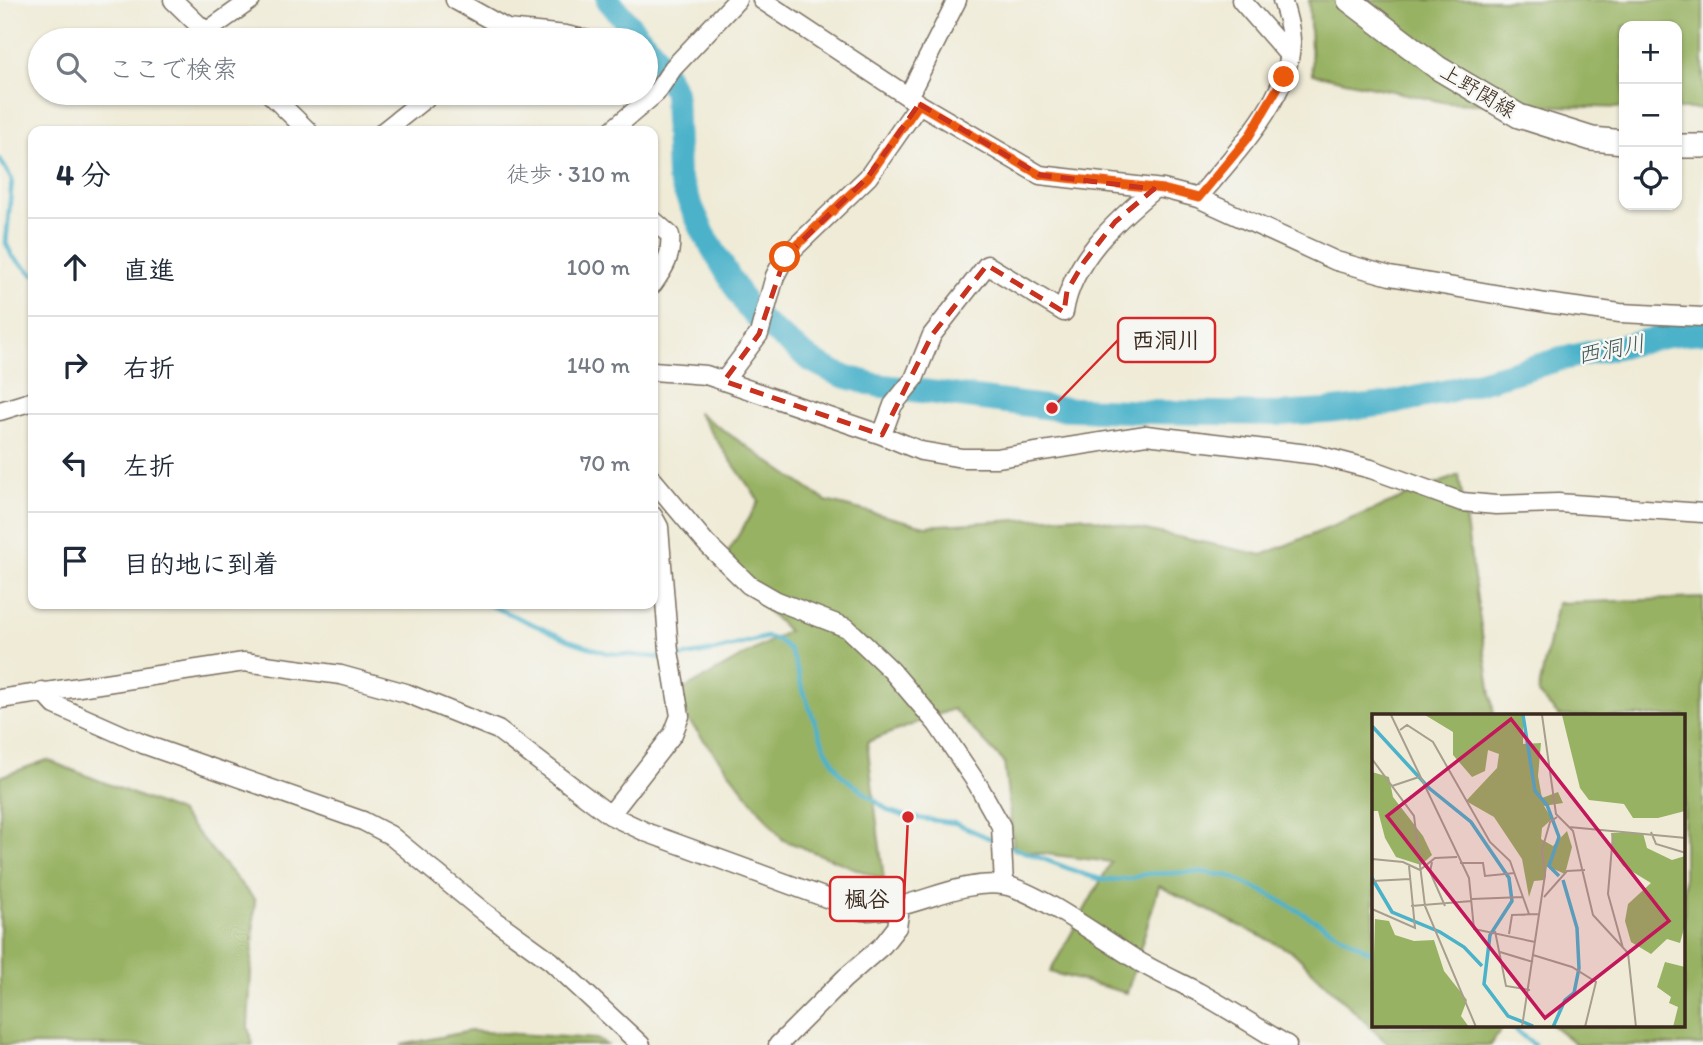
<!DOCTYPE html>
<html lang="ja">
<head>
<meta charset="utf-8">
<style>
  body { margin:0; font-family:Itim,"Klee One",sans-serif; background:#f6f6f7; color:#1f2937 }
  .controls { position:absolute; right:21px; top:21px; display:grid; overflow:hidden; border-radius:14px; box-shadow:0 2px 5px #0004 }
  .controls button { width:63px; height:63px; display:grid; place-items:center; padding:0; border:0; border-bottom:2px solid #e0e1e3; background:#fff; color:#1f2937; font:35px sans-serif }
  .stop { position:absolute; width:21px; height:21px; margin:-16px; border:5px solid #ea580c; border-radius:50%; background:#fff }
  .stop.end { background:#ea580c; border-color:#fff; box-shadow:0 2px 7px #0008 }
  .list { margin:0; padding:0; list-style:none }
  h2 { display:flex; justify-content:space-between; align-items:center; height:91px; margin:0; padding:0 28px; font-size:30px }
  h2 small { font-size:23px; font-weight:400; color:#747a83 }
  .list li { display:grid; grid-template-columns:46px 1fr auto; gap:21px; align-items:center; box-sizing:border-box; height:98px; padding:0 28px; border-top:2px solid #e0e1e3 }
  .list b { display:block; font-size:26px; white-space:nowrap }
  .list em { font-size:23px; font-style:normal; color:#747a83 }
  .icon { flex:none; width:38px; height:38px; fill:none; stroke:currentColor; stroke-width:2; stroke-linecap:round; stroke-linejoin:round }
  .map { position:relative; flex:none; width:1703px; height:1045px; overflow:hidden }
  .search { position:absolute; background:#fff; box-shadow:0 2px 5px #0004; left:28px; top:28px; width:630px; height:77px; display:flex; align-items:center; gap:18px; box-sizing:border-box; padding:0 24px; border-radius:38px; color:#747a83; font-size:26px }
  .panel { position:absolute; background:#fff; box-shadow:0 2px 5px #0004; left:28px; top:126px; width:630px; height:483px; border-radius:14px }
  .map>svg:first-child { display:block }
</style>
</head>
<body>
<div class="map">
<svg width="1703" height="1045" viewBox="0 0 1703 1045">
  <rect width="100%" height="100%" fill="#f6f6f2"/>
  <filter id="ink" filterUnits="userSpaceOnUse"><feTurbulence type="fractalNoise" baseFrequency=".0143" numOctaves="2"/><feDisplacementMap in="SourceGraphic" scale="14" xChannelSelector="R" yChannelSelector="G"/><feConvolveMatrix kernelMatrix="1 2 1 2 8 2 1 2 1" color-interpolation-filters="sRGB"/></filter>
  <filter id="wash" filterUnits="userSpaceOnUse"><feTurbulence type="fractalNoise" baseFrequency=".00686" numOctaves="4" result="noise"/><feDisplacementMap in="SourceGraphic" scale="28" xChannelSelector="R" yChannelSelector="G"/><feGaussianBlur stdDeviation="1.57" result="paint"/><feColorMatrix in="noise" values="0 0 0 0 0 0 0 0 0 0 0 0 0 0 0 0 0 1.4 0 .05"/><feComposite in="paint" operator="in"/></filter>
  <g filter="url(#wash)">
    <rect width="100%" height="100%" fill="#efebd7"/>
    <path fill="#98b263" stroke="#6a6e40" stroke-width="2" d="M 1309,0 L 1703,0 L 1703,109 L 1677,109 L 1677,26 L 1624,26 L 1624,108 L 1448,103 L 1312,74 Z
      M 697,412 L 826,501 L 925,526 L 1080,516 L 1262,555 L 1459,475 L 1494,716 L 1374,716 L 1374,1026 L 1503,1026 L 1491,1045 L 1389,1045 L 1293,952 L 1159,886 L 1127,993 L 1050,972 L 1111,862 L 1014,850 L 1004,762 L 953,709 L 867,742 L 884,880 L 783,840 L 670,697 L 788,631 L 721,564 L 759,501 Z
      M 1703,598 L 1703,1045 L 1577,1045 L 1553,1026 L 1684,1026 L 1684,716 L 1559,716 L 1538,694 L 1557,603 Z
      M 47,760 L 179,812 L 255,900 L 248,1027 L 253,1045 L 0,1045 L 0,777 Z
      M 470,1031 L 597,1039 L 607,1045 L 401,1045 Z"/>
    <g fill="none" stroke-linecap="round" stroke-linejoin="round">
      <path stroke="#4bb2ca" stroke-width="4.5" d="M 0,159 L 12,180 L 6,243 L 12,256 L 33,274
        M 487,604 L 571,641 L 607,653 L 666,658
        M 674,658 L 713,651 L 767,637 L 779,641 L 788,648 L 795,662 L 802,688 L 824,746 L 841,775 L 889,811 L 908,817 L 955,823 L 998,842
        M 1006,845 L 1086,875 L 1104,880 L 1129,879 L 1146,874 L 1201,872 L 1229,876 L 1267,893 L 1374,954
        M 1511,1026 L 1534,1045"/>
      <path stroke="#4bb2ca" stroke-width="24" d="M 608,0 L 642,40
        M 646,44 L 653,52 L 675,92 L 678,177 L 704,234 L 747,307 L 762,322 L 812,361 L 840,375 L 876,385 L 1052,408 L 1150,412 L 1277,414 L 1326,411 L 1387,404 L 1444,392 L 1561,359 L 1677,334 L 1703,332"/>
    </g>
  </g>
  <g filter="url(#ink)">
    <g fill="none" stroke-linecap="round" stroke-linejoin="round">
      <defs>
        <path id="minor" d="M 173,0 L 214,40
          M 455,0 L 507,29 L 566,35 L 588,40
          M 762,0 L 919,104 L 1040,175 L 1163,189 L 1198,198 L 1336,261 L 1390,276 L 1546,303 L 1620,313 L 1703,317
          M 1241,0 L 1288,54
          M 206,32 L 251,0
          M 269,93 L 308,131
          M 908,97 L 957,0
          M 384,131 L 432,93
          M 611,131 L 656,93 L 673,68 L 737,0
          M 1198,198 C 1232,157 1290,99 1291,42 C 1291,30 1286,12 1282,0
          M 653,220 L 670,235 C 672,256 665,267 653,284
          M 653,371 L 706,375 L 882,435 L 921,451 L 962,458 L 997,458 L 1146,435 L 1317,455 L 1371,469 L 1462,502 L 1496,505 L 1558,503 L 1703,513
          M 724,381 L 759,334 L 775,276 L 785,257 L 868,177 L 919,104
          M 0,411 L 33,401
          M 882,435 L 893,405 L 914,379 L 932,335 L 987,265 L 1064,312 C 1072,260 1116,221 1154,189
          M 653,480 L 706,543 L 749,585 L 777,601 L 847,628 L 891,670 L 937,724 L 978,785 L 1001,826 L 1004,885
          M 42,691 L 55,705 L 143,744 L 363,821 L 390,835 L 485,913 L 551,961 L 641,1045
          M 0,699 L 244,662 L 341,675 L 406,693 L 498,730 L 610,815 L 648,833 L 862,911 C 911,912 956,879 1003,885 C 1036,890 1107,942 1138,961 C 1158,973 1179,982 1200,993 C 1229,1009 1258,1028 1287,1045
          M 610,815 L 673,734 L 680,716 L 669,651 L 659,527 L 653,516
          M 778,1045 L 844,979 L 883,945 L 897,927 L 900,908"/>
        <path id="major" d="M 1349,0 L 1438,68 L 1519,116 L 1592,139 L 1624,142
          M 1677,146 L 1703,146"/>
      </defs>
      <use href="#minor" stroke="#7a6e5f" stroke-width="21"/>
      <use href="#major" stroke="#7a6e5f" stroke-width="26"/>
      <use href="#minor" stroke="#fff" stroke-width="18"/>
      <use href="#major" stroke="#fff" stroke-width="23"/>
    </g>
  </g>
  <g fill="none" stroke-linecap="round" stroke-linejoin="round" filter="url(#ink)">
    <path stroke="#ea580c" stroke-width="9" d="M 785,257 L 868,177 L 919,104 L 1040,175 L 1163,189 L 1198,198 L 1248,138 L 1284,77"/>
  </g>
  <path fill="none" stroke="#c8321e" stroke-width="5" stroke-dasharray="14 9" stroke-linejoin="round" d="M 919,104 L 1040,175 L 1154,189 L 1115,222 L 1084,262 L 1067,291 L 1064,312 L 987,265 L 932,335 L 882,435 L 724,381 L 759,334 L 785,257 L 868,177 Z"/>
  <g text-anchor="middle" stroke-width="5" stroke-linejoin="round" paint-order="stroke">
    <g font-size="21" fill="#3b2a1e" stroke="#f6f6f2">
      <text transform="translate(1478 91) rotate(31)" y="7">上野関線</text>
    </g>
    <g font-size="23" font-style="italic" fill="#415a5a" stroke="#f6f6f2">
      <text transform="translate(1611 349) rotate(-11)" y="8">西洞川</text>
    </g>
  </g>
  <g transform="translate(1372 714)">
    <rect width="313" height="313" fill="#efebd7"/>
    <path d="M 53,1 L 151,1 L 151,30 L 169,29 L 166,62 L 170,84 L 186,78 L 191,89 L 172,92 L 180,105 L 170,114 L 169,125 L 181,132 L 195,117 L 200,133 L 193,160 L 175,152 L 173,166 L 162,167 L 157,183 L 150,145 L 122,103 L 94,87 L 125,54 L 127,40 L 116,36 L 113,57 L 100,63 L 81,41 L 81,18 ZM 190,1 L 313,1 L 313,97 L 286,104 L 261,104 L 252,90 L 217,86 L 208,74 ZM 0,58 L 17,63 L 21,83 L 51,122 L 60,141 L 49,151 L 24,143 L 13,124 L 6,97 L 0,97 ZM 239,119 L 271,119 L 275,134 L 300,146 L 313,142 L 313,211 L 308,229 L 295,225 L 279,240 L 259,228 L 253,207 L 256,190 L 279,169 L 251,152 L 241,137 ZM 3,205 L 17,207 L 23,221 L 42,227 L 62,226 L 72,257 L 95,286 L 89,302 L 97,313 L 0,313 ZM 293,248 L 313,253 L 313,313 L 301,313 L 306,293 L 297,289 L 299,283 L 285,273 Z" fill="#98b263"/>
    <path fill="none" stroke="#4bb2ca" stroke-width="3.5" d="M 151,1 L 163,77 L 175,91 L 187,123 L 177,152 L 187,162M 0,12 L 57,74 L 99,108 L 137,164 L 140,187 L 118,221 L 112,270 L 136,302 L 161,312M 0,164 L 20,198 L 68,218 L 92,233 L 110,252M 181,313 L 193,286 L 202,279 L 207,254 L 205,214 L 191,166"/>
    <path fill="none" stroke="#a79e8d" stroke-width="2" d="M 19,1 L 97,164 L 102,215 L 163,228M 170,1 L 184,100 L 201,117 L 221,201 L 256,239 L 264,313M 28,16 L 35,11 L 61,28 L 118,128 L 138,147 L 157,200M 0,45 L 42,102 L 53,192 L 104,313M 20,72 L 47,63M 197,113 L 314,124M 279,118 L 284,130 L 314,139M 241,120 L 236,180 L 251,234M 0,145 L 31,148 L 48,156 L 63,144 L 85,143M 60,148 L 58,158 L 73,192M 88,149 L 111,149 L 113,162 L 143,159M 0,167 L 38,165M 172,183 L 195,157 L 213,156M 100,185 L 151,183M 39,192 L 100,187M 0,195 L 43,214 L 37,152M 123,217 L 134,272 L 158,276M 137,220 L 140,201 L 167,200M 128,238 L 161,248M 161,241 L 200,253 L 224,268 L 213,313M 150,313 L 173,161 L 170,136 L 178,108 L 185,103"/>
    <path fill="#c2185b" fill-opacity="0.15" stroke="#c2185b" stroke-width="3.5" d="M 139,5 L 297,207 L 173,304 L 15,102 Z"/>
    <rect width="313" height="313" fill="none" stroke="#3b2a1e" stroke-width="3.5"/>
  </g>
  <path fill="none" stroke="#d62828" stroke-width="2.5" d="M1052 408L1118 340M908 817L904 899"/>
  <g fill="#d62828" stroke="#f6f6f2" stroke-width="2.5">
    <circle cx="1052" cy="408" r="7"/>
    <circle cx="908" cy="817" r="7"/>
  </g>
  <g fill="#f6f6f2" stroke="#d62828" stroke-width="2.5">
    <rect x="1118" y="318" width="97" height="44" rx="7"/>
    <rect x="830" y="877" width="74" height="44" rx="7"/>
  </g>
  <g font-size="23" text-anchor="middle" font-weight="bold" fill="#3b2a1e">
    <text x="1166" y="348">西洞川</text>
    <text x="867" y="907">楓谷</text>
  </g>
</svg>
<div class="controls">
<button>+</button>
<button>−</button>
<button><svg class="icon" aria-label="locate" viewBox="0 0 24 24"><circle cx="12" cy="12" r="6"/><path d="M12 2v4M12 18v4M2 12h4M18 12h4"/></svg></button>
</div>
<div class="stop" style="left:785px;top:257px"></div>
<div class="stop end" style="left:1284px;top:77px"></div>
<div class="search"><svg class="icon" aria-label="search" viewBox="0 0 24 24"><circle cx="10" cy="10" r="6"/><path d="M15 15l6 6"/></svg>ここで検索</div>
<section class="panel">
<h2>4 分<small>徒歩 · 310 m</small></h2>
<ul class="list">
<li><svg class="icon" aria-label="ahead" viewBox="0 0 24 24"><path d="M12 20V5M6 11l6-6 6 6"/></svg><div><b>直進</b></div><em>100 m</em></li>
<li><svg class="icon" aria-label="right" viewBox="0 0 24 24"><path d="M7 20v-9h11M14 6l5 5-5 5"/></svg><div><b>右折</b></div><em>140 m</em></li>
<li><svg class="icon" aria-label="left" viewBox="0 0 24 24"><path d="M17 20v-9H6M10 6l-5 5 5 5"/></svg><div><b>左折</b></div><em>70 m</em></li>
<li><svg class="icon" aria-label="arrive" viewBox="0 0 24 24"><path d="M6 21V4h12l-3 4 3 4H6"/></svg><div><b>目的地に到着</b></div></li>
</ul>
</section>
</div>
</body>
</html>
